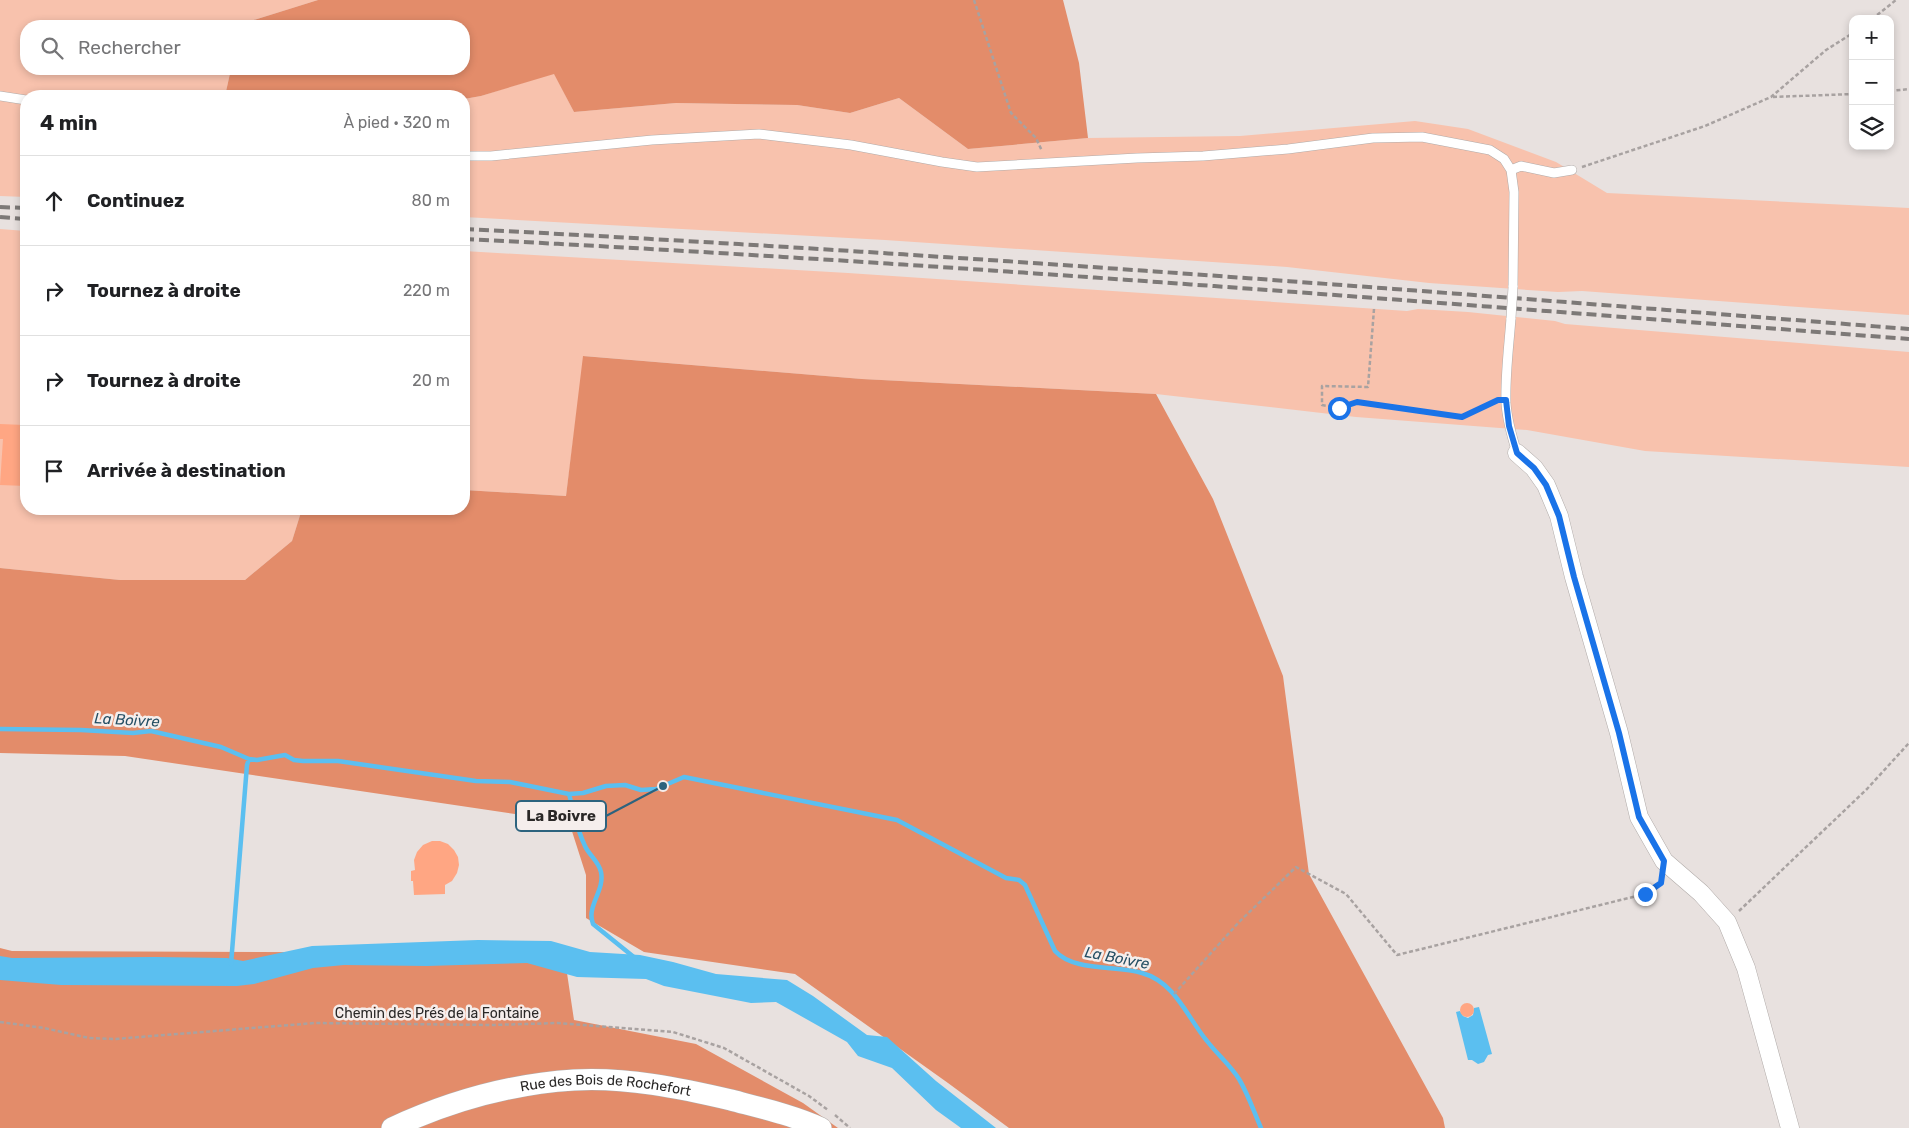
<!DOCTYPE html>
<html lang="fr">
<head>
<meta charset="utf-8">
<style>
  body { margin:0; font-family:Rubik,sans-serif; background:#f2f2f2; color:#202124 }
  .controls { position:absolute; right:15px; top:15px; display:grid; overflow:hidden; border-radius:10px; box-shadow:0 2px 8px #0003 }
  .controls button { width:45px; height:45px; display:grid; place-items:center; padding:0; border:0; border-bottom:1px solid #e0e0e0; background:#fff; color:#202124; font:25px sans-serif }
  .stop { position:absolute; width:15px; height:15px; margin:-11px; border:4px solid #1a73e8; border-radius:50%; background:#fff }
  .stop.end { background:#1a73e8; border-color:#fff; box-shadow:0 1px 5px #0008 }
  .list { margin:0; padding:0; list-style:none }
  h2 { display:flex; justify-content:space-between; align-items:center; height:65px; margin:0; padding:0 20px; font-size:21px }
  h2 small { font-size:16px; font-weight:400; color:#757577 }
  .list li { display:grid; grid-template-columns:32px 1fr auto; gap:15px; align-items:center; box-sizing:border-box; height:90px; padding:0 20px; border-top:1px solid #e0e0e0 }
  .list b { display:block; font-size:19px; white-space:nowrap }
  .list em { font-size:16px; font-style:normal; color:#757577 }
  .icon { flex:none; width:28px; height:28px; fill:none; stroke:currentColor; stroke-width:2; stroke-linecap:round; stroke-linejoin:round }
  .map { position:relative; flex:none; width:1909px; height:1128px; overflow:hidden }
  .search { position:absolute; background:#fff; box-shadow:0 2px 8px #0003; left:20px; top:20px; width:450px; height:55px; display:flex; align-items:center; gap:12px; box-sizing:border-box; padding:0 18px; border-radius:20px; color:#757577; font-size:19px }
  .panel { position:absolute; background:#fff; box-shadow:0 2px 8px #0003; left:20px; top:90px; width:450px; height:425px; border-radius:20px }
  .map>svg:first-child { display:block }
</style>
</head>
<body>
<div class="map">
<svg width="1909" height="1128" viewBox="0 0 1909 1128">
  <rect width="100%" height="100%" fill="#e8e1df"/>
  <path fill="#f8c2ad" d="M 0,0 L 318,0 L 241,24 L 240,26 L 26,26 L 26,69 L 231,69 L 225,96 L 26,96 L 26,197 L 0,196 Z
    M 554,73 L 574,112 L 676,103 L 797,105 L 850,113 L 899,98 L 968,149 L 1088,138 L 1240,136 L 1415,121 L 1468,129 L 1556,162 L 1607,193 L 1909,208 L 1909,315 L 1582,291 L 1558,292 L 1429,283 L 1287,267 L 885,240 L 464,217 L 464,99 L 481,96 Z
    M 0,229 L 26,231 L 26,509 L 302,509 L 292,541 L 245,580 L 120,580 L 0,568 Z
    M 464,251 L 848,273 L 1407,311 L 1418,309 L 1468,312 L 1555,321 L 1565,324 L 1909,352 L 1909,467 L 1645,451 L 1527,430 L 1356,417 L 1156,394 L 862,379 L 584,356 L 566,496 L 464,490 Z"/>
  <path fill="#e38c6a" d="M 318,0 L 1063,0 L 1079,63 L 1088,138 L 968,149 L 899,98 L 850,113 L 797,105 L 676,103 L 574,112 L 554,74 L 481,96 L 464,99 L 464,96 L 225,96 L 231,69 L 464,69 L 464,26 L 240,26 L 241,24 Z
    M 583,356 L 862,379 L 1156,394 L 1213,499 L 1283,676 L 1309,874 L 1443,1118 L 1445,1128 L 1009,1128 L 948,1083 L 795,974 L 644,952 L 586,918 L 586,875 L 569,822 L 125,756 L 0,753 L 0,568 L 120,580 L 245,580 L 292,541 L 302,509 L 464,509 L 464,490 L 566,496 Z
    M 0,948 L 12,951 L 564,953 L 574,1020 L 696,1044 L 803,1103 L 838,1128 L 0,1128 Z"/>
  <path fill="#5bbff0" d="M 478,940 L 551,941 L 590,952 L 640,955 L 673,962 L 716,974 L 787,980 L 813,996 L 867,1035 L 887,1037 L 936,1081 L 996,1128 L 961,1128 L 936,1110 L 892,1068 L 858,1056 L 847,1042 L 776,1002 L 751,1003 L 664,986 L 646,979 L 577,977 L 527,963 L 427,966 L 344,965 L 313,968 L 254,984 L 237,986 L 61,985 L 0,980 L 0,956 L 12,958 L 155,957 L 227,958 L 243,961 L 312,946 Z
    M 1479,1007 L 1492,1054 L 1488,1055 L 1484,1062 L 1478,1064 L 1472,1060 L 1468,1060 L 1456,1012 L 1460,1011 L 1463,1016 L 1468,1018 L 1473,1015 L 1474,1008 Z"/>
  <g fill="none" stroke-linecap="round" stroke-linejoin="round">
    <path stroke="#5bbff0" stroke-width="4.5" d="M 0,729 L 81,730 L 133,733 L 151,731 L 221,747 L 249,759 L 257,760 L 285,755 L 294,760 L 303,761 L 338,761 L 476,781 L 510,782 L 569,794 L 583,793 L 606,786 L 625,785 L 641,790 L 656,789 L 684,777 L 897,820 L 1006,878 L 1019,880 L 1025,885 L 1055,951 C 1074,972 1117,965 1142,973 C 1175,982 1187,1017 1207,1041 C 1217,1054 1230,1065 1239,1079 C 1248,1094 1254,1112 1261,1128
      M 569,794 C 574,812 577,830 585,846 C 589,855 599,862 601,872 C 605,891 586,906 593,924 L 635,958
      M 231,964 L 247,765 L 249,759"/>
  </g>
  <path fill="#ffa683" d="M 0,424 L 24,425 L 23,440 L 26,440 L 26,486 L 0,485 L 3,439 L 0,439 Z
    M 432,841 L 440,841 L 448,844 L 454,850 L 458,857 L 459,865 L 457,873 L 452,881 L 445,885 L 445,894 L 414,895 L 413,881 L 411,881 L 411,871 L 415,870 L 414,860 L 417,852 L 423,845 Z
    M1460 1010a7 7 0 1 1 14 0a7 7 0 1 1-14 0Z"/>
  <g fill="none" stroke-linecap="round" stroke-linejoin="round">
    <defs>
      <path id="service" d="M 0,96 L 26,100
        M 464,156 L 491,156 L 652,140 L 759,134 L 851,145 L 942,162 L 977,167 L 1137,158 L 1203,156 L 1288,149 L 1373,138 L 1422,137 L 1490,150 L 1504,159 L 1511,170 L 1514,192 L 1513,287
        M 1511,170 L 1521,166 L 1554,173 L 1572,170
        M 1511,318 C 1509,346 1505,375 1506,403 C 1507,420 1512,437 1517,453"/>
      <path id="minor" d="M 1517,453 L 1534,468 L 1546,485 L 1559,516 L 1574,577 L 1619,733 L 1639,817 L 1664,861 L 1701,893 L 1727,922 L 1746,968 L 1790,1128"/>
      <g id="tertiary">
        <path id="s1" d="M 392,1128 C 448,1102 511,1084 574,1080 C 626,1077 680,1088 731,1100 C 761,1108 792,1115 821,1128"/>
      </g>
    </defs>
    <use href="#service" stroke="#b1aba9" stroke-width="10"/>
    <use href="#minor" stroke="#b1aba9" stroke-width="19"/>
    <use href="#tertiary" stroke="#b1aba9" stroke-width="22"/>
    <path stroke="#a8a2a1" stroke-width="2.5" stroke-dasharray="4 2.5" stroke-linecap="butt" d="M 974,0 L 1011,113 L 1036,138 L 1042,151
      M 1872,19 L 1896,0
      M 1890,91 L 1909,89
      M 1773,97 L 1853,94
      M 1582,167 L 1705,126 L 1771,97 L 1826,50 L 1853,33
      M 1374,309 L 1368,387 L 1322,386 L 1322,405 L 1339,408 L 1357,402 L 1462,417 L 1495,401
      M 1739,911 L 1867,789 L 1909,743
      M 1174,994 L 1239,922 L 1296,867 L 1346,894 L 1397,955 L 1645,894 L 1661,883 L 1661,880
      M 0,1022 L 44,1028 L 89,1038 L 115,1039 L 315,1023 L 492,1025 L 558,1023 L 673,1032 L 724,1048 L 809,1096 L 828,1110
      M 835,1115 L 850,1128"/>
    <use href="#service" stroke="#fff" stroke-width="9"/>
    <use href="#minor" stroke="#fff" stroke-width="18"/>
    <use href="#tertiary" stroke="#fff" stroke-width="21"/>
    <path stroke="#7d7977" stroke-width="4" stroke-dasharray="10 5" stroke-linecap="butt" d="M 0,207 L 26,208
      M 0,217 L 26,219
      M 464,229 C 946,253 1428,291 1909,329
      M 464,239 C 946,263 1428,302 1909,339"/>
    <defs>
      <path id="service-bridge" d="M 1511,318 L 1513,287"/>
    </defs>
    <use href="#service-bridge" stroke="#b1aba9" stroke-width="10" stroke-linecap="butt"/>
    <use href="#service-bridge" stroke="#fff" stroke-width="9"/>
  </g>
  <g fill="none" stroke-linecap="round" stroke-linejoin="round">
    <path stroke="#1a73e8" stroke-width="6" d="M 1339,408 L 1357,402 L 1462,417 L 1498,400 L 1506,400 L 1509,426 L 1517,453 L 1534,468 L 1546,485 L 1559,516 L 1574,577 L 1619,733 L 1639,817 L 1664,861 L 1661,883 L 1645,894"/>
  </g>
  <g text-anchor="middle" stroke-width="5" stroke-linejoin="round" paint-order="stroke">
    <g font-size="14" fill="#2a2827" stroke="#f5eeec">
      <text x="437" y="1018">Chemin des Prés de la Fontaine</text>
      <text dy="5" stroke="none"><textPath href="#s1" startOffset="221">Rue des Bois de Rochefort</textPath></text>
    </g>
    <g font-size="15" font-style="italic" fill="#254f64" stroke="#f5eeec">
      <text transform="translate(127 720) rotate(3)" y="5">La Boivre</text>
      <text transform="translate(1117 958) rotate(11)" y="5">La Boivre</text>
    </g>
  </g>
  <path fill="none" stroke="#2c637e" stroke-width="2" d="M663 786L606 816"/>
  <circle fill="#2c637e" stroke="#f5eeec" stroke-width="2" cx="663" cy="786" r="5"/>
  <rect fill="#f5eeec" stroke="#2c637e" stroke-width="2" x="516" y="801" width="90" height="30" rx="5"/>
  <g font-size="15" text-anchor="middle" font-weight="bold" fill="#2a2827">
    <text x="561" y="821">La Boivre</text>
  </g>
</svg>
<div class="controls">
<button>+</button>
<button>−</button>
<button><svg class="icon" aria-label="layers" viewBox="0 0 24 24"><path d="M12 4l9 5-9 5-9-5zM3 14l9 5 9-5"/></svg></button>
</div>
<div class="stop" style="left:1339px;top:408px"></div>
<div class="stop end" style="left:1645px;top:894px"></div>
<div class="search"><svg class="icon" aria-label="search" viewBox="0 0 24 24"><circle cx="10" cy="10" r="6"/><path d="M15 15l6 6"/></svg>Rechercher</div>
<section class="panel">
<h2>4 min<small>À pied · 320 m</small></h2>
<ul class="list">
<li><svg class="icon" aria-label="ahead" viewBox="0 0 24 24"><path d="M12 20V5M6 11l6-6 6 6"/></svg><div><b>Continuez</b></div><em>80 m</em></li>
<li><svg class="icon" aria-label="right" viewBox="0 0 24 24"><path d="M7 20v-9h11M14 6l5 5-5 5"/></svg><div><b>Tournez à droite</b></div><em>220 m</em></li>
<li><svg class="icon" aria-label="right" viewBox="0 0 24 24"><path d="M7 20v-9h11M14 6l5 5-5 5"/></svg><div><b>Tournez à droite</b></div><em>20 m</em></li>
<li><svg class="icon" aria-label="arrive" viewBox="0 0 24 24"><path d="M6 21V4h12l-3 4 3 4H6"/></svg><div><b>Arrivée à destination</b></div></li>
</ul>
</section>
</div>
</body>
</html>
